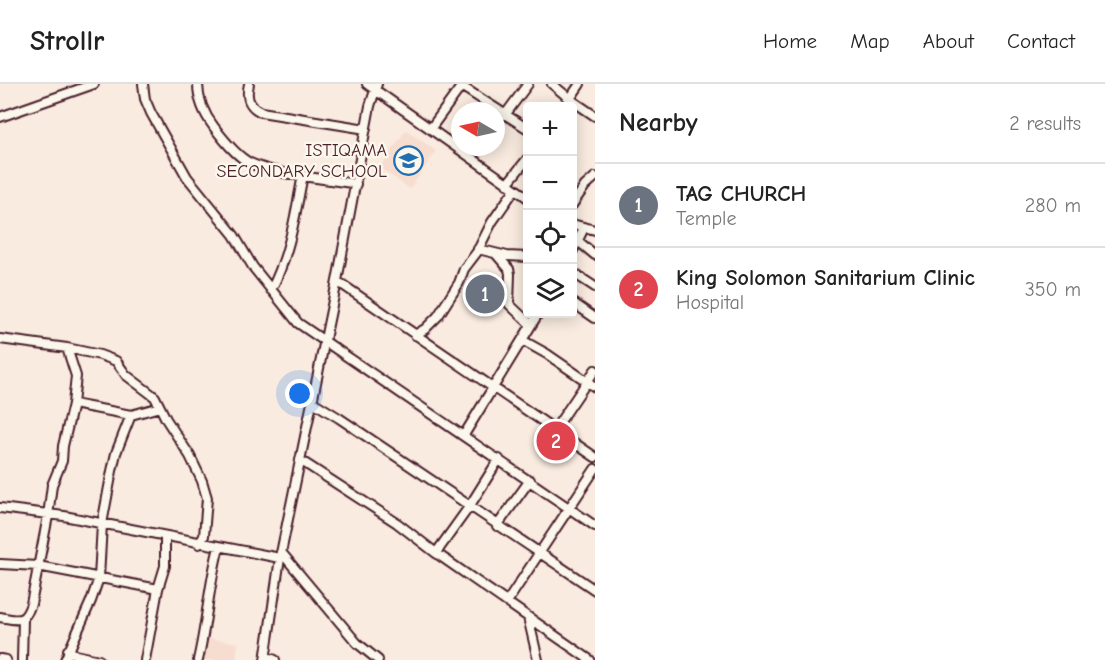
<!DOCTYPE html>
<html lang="en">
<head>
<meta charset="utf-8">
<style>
  body { margin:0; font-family:"Comic Neue",sans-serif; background:#f6f6f6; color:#222 }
  .controls { position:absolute; right:18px; top:18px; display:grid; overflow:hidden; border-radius:6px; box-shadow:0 3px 15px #0003 }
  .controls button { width:54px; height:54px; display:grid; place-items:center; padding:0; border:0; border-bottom:2px solid #e0e0e0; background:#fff; color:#222; font:30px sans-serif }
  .compass { position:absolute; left:451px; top:18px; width:54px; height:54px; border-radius:50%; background:#fff; box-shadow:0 3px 15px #0003; rotate:279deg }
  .you { position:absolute; left:300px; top:310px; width:21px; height:21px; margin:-15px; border:4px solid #fff; border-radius:50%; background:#1a73e8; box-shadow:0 0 0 9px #1a73e833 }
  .badge { display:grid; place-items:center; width:39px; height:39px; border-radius:50%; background:#1f6fb2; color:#fff; font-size:20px; font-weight:700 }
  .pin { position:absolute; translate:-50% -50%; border:3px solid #fff; box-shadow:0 2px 6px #0006 }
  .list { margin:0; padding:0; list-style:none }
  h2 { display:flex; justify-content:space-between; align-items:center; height:78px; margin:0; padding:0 24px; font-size:26px }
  h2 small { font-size:20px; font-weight:400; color:#767676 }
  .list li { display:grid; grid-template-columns:39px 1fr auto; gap:18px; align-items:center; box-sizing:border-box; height:84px; padding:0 24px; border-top:2px solid #e0e0e0 }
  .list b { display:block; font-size:22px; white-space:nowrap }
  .list p { margin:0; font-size:20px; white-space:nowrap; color:#767676 }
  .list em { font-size:20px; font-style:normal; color:#767676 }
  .icon { flex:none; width:33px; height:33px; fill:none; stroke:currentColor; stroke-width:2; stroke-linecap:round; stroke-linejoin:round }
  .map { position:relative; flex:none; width:595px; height:576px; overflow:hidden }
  header { display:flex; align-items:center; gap:36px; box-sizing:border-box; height:84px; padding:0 30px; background:#fff; border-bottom:2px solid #e0e0e0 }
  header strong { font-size:28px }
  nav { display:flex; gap:33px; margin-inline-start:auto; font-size:21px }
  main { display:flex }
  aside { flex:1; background:#fff }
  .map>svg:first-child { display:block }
</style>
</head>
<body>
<header>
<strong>Strollr</strong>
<nav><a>Home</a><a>Map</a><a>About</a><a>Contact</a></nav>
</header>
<main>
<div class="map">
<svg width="595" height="576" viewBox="0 0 595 576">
  <rect width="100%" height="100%" fill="#f9ebdf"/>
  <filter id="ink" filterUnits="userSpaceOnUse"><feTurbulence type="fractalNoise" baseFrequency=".0167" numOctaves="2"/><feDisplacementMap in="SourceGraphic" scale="12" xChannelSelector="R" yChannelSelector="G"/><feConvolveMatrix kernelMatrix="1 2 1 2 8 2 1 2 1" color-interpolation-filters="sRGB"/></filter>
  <g filter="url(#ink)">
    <path fill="#f7ddcf" d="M 406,46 L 436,67 L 410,105 L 380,84 Z
      M 204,554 L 238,559 L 236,576 L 201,576 Z"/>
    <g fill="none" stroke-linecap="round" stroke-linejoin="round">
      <defs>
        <path id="minor" d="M 143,0 L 145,15 L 151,29 L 187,93 L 234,151 L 253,183 L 298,239 L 595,442
          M 198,0 C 198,16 204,30 214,43 C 223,55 236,72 250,79 C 278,92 325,94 356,100
          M 249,0 C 246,13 248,22 261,28 L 366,45
          M 367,0 L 528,114
          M 552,0 L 570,15 L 595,32
          M 461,2 L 528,45
          M 565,22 L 580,0
          M 505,31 L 528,0
          M 0,33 L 94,0
          M 431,44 L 463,0
          M 507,100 L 528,74
          M 572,121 L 585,102 L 595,93
          M 572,140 L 595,146
          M 572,150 L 578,157 L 595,171
          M 478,165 L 507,172 L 528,173
          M 572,168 L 584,144
          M 496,170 L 509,185 L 510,190 L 509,220 L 531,241
          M 572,188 L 595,203
          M 337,197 L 595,373
          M 271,206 C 290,170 295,131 303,91
          M 572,218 L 595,234
          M 415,251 L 425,245 L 438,232 L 459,199 L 464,185 L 477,168 L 492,138 L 515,105
          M 0,255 L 67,264 L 100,271 L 116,277 L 126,291 L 155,313 L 166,335 L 190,372 L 202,397 L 207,414 L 204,452 L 199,460
          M 522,256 L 547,270 L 595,303
          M 313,318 L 339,334 L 595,506
          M 73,320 L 131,331 L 160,323
          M 555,345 L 595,286
          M 464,351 L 538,230
          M 300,376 L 397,439 L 436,469 L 590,576
          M 0,424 L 64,432 L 280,474
          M 497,442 L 530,396
          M 281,468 L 357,559 L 378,576
          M 436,469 L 469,423 L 499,375
          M 0,480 L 38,482 L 158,505
          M 507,518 L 595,385
          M 0,533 C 18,536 24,540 31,520 L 48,432 L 52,401 L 62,377 L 63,362 L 73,320 L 76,292 L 67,264
          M 528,533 L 538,576
          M 68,566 L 76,571 L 99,576
          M 266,572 L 275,576
          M 0,575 L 6,576
          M 22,576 L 23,535
          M 65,576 L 91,517 L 99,494 L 102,440 L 112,387 L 116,369 L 131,331
          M 145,576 L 158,505 L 165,482 L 165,452
          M 198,576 C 207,538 209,500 219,463
          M 265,576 L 280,474 L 337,197 L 370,22 L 377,0"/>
      </defs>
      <use href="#minor" stroke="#4a1f2b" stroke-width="12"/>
      <use href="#minor" stroke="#fbf7ec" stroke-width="8"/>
    </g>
  </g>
  <defs>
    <symbol id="school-ring" viewBox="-11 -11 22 22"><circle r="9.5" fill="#fbf7ec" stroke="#1f6fb2" stroke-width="1.5"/><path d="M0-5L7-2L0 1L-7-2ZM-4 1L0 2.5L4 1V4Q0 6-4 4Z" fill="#1f6fb2"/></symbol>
  </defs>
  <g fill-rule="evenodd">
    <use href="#school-ring" x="392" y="60" width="33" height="33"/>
  </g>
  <g text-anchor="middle" stroke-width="5" stroke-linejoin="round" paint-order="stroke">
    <g font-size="18" fill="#4a1f2b" stroke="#fbf7ec" text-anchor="end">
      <text x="387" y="72">ISTIQAMA<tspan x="387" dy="21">SECONDARY SCHOOL</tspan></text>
    </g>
  </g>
</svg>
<div class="controls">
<button>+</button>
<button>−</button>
<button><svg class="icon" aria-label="locate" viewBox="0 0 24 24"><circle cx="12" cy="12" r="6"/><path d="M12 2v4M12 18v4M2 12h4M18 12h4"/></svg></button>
<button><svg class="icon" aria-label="layers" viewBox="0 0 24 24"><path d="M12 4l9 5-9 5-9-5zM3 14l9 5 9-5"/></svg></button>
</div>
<svg class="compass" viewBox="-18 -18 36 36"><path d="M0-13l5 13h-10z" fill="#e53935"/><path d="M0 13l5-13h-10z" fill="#767676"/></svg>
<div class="you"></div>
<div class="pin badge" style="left:485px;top:210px;background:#6b7280">1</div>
<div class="pin badge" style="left:556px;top:357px;background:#e0444e">2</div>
</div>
<aside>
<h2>Nearby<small>2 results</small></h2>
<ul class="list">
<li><span class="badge" style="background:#6b7280">1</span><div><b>TAG CHURCH</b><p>Temple</p></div><em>280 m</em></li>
<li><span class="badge" style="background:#e0444e">2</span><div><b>King Solomon Sanitarium Clinic</b><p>Hospital</p></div><em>350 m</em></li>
</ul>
</aside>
</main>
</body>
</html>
